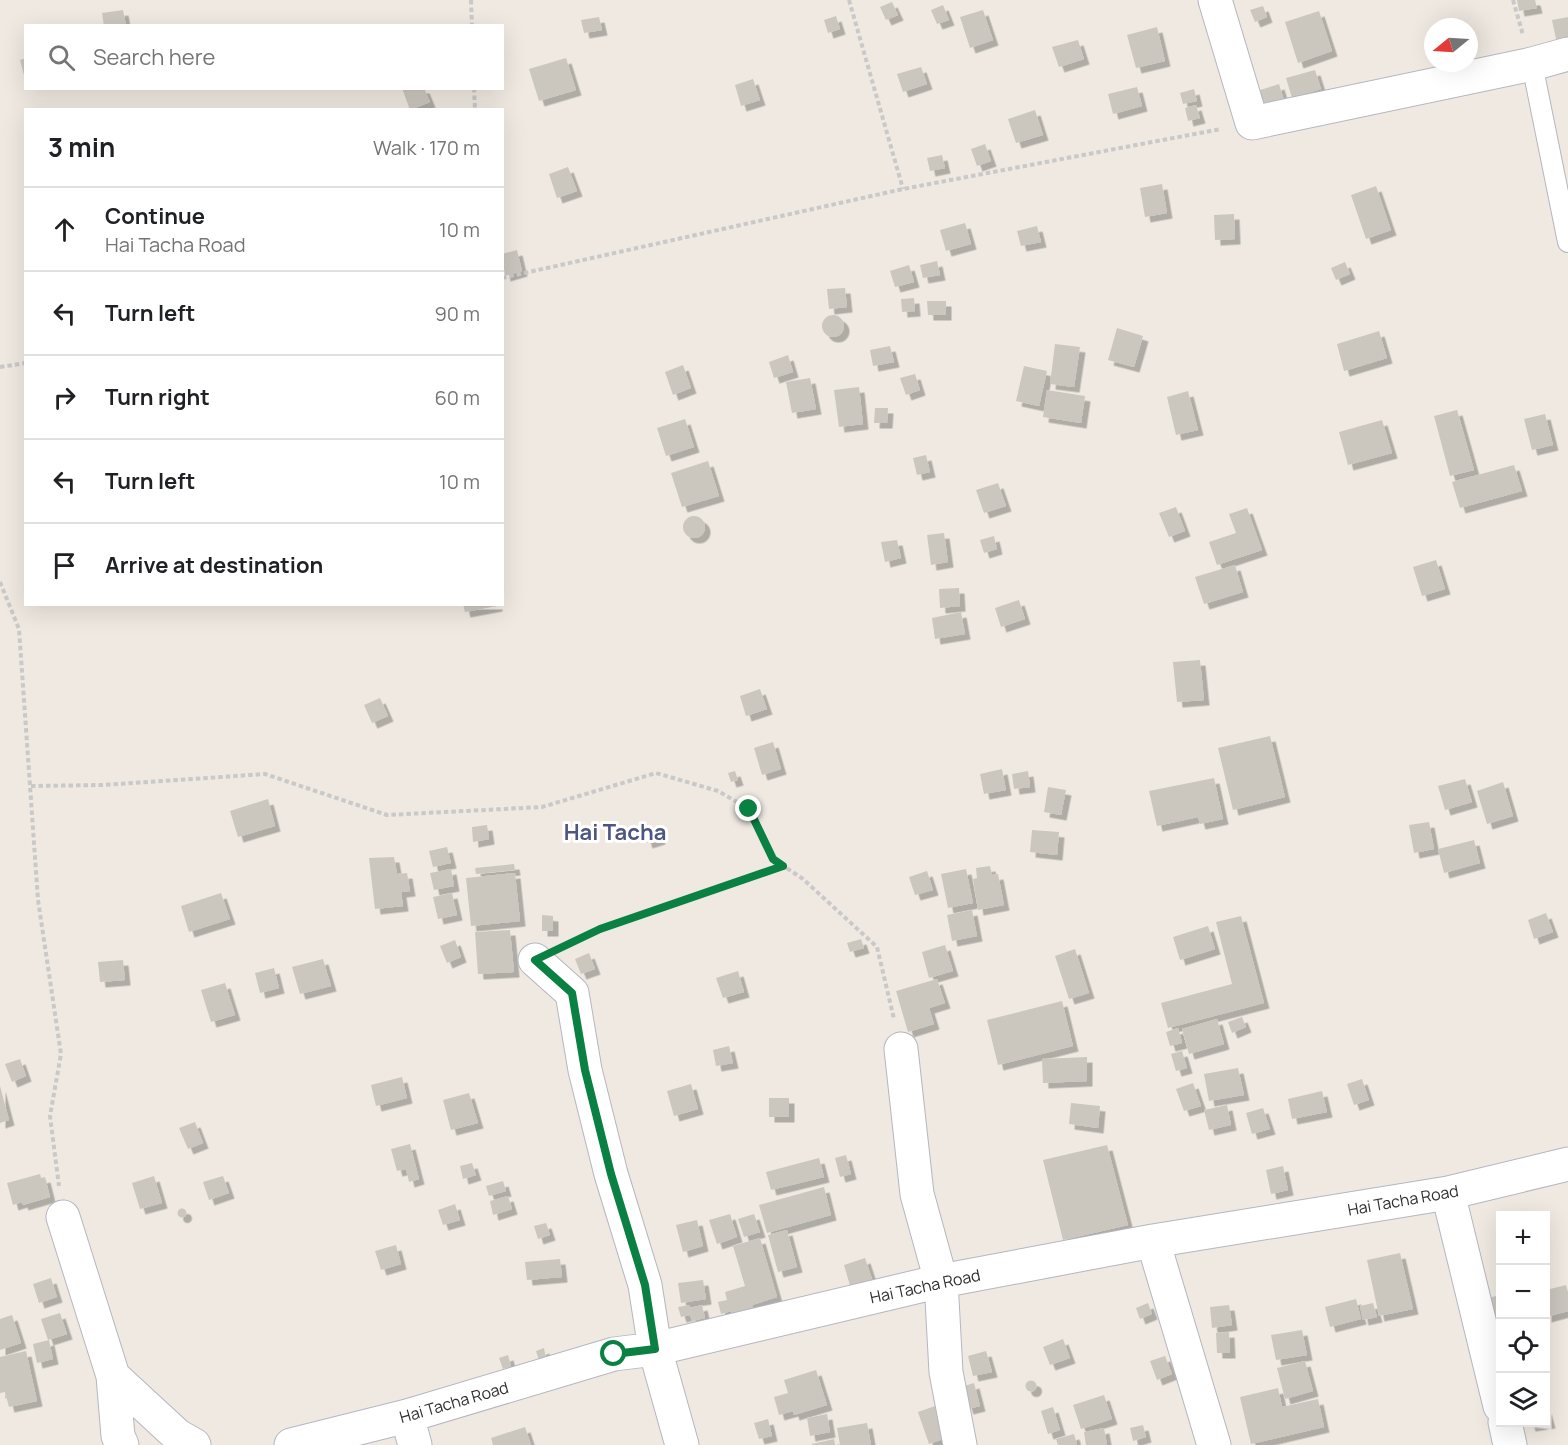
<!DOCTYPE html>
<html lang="en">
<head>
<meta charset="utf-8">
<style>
  body { margin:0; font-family:Manrope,sans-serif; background:#f2f2f2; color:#202124 }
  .controls { position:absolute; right:18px; bottom:18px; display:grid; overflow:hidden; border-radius:0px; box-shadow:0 6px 24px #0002 }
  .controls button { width:54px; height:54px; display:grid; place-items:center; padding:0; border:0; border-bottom:2px solid #e0e0e0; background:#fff; color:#202124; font:30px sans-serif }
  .compass { position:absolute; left:1424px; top:18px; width:54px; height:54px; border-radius:50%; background:#fff; box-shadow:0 6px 24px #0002; rotate:252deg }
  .stop { position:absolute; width:18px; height:18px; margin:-14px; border:4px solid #0b8043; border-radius:50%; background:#fff }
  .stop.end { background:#0b8043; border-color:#fff; box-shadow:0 2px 6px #0008 }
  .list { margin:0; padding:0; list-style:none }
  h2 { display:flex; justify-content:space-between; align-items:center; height:78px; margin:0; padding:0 24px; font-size:26px }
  h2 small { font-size:20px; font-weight:400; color:#757577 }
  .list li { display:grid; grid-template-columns:39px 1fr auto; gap:18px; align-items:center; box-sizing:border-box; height:84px; padding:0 24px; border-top:2px solid #e0e0e0 }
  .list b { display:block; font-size:22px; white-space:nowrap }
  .list p { margin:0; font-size:20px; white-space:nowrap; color:#757577 }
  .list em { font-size:20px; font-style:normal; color:#757577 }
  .icon { flex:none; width:33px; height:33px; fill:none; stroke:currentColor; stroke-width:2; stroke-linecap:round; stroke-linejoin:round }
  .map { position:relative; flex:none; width:1568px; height:1445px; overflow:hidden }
  .search { position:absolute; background:#fff; box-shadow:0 6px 24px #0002; left:24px; top:24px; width:480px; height:66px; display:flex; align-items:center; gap:15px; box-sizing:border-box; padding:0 21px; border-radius:0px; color:#757577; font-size:22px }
  .panel { position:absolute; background:#fff; box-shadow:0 6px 24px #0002; left:24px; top:108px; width:480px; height:498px; border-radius:0px }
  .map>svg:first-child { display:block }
</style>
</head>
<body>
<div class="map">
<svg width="1568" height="1445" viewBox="0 0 1568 1445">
  <defs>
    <filter id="shadow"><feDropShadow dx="5.5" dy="5.5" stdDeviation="0" flood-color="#0004"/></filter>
  </defs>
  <rect width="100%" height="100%" fill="#efe9e1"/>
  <path fill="#cbc7bf" filter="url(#shadow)" d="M 1517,0 L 1535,0 L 1537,8 L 1519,11 Z
    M 892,2 L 898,15 L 886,20 L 880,7 Z
    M 943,5 L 949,20 L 937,24 L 931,10 Z
    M 1263,6 L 1267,17 L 1255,22 L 1250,10 Z
    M 123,10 L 126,26 L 104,26 L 102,13 Z
    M 983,10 L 993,40 L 970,48 L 960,17 Z
    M 1319,11 L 1332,51 L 1298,63 L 1285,22 Z
    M 836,16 L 840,29 L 828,33 L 824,20 Z
    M 599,17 L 602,30 L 584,33 L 581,20 Z
    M 1568,17 L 1568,42 L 1557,44 L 1552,20 Z
    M 1157,27 L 1165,61 L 1136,68 L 1127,35 Z
    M 1078,40 L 1084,59 L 1059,67 L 1052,47 Z
    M 26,58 L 26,79 L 25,79 L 20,60 Z
    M 566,58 L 576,90 L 539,101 L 529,69 Z
    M 921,67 L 927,84 L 903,92 L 897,74 Z
    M 1315,70 L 1321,89 L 1292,98 L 1286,78 Z
    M 753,79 L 760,100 L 741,106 L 735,85 Z
    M 1279,84 L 1286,107 L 1255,116 L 1248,94 Z
    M 1137,87 L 1142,106 L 1113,114 L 1108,94 Z
    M 402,88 L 424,88 L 430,102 L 410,110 Z
    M 1194,89 L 1197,101 L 1183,104 L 1180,93 Z
    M 1196,105 L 1200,118 L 1188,121 L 1185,108 Z
    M 1035,110 L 1043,135 L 1016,143 L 1008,119 Z
    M 985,144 L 991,161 L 977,166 L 971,149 Z
    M 942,155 L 945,168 L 930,171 L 927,158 Z
    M 568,167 L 577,191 L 557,198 L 549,174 Z
    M 1162,184 L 1167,213 L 1145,217 L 1140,188 Z
    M 1376,186 L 1391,230 L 1366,239 L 1351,195 Z
    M 1234,214 L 1235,239 L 1215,240 L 1214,215 Z
    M 965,223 L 971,244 L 946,251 L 940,230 Z
    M 1037,226 L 1041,242 L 1021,246 L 1017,231 Z
    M 517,250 L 522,271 L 505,276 L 502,254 Z
    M 937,261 L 940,275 L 923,278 L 920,265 Z
    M 1345,262 L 1350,274 L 1336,280 L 1331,268 Z
    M 909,265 L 914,282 L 895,287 L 890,271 Z
    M 845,288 L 847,307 L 829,309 L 827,289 Z
    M 914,298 L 915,311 L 902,312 L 901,299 Z
    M 927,301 L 946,301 L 946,315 L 928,315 Z
    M822 326a11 11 0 1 1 22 0a11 11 0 1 1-22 0Z
    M 1117,328 L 1143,336 L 1134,367 L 1108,360 Z
    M 1379,331 L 1387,358 L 1344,371 L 1337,344 Z
    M 1055,344 L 1080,347 L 1074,387 L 1050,384 Z
    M 890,346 L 894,362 L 873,366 L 870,350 Z
    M 788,355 L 793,372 L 774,378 L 769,362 Z
    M 683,365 L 691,388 L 673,395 L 665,372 Z
    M 1024,366 L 1047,371 L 1039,406 L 1016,401 Z
    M 915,374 L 920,390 L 906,395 L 900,378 Z
    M 810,378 L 816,409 L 792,413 L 786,382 Z
    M 859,387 L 863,424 L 839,427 L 834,390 Z
    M 1047,390 L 1085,396 L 1081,423 L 1043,417 Z
    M 1188,391 L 1198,430 L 1176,435 L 1167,397 Z
    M 875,408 L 888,408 L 887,423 L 874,423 Z
    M 1457,410 L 1474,470 L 1450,476 L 1434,416 Z
    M 1545,414 L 1553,445 L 1532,450 L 1524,419 Z
    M 685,419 L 694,447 L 666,456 L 657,428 Z
    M 1382,420 L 1392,453 L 1348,465 L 1339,432 Z
    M 926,455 L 930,472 L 917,475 L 913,458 Z
    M 708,461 L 719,496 L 682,507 L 671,473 Z
    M 1514,465 L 1522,491 L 1460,508 L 1452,482 Z
    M 998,483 L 1006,506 L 984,513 L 976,490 Z
    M 1176,507 L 1185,531 L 1169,537 L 1159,513 Z
    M 1247,508 L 1262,550 L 1217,565 L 1209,542 L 1236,533 L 1229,514 Z
    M683 527a11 11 0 1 1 22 0a11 11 0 1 1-22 0Z
    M 944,533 L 948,562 L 931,565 L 927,535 Z
    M 994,536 L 997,549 L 984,553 L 980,540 Z
    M 897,540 L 901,558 L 885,562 L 881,542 Z
    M 1436,560 L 1445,589 L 1422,596 L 1413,567 Z
    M 1235,565 L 1243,592 L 1204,604 L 1195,577 Z
    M 959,588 L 960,606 L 940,608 L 939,589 Z
    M 1019,600 L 1025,619 L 1001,627 L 995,608 Z
    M 463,604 L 497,604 L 497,606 L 465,612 Z
    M 961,612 L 965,634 L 935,639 L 932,618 Z
    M 1200,660 L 1204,700 L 1177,702 L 1173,662 Z
    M 760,689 L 767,709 L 746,716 L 740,696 Z
    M 380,698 L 388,716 L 372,723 L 364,705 Z
    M 1270,736 L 1285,797 L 1233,810 L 1218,748 Z
    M 773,742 L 781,769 L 762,775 L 754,748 Z
    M 1002,769 L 1006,790 L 984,794 L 980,774 Z
    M 735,771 L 738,780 L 731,782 L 728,773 Z
    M 1028,771 L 1030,787 L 1014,789 L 1012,774 Z
    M 1214,778 L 1223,819 L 1200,824 L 1198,817 L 1157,826 L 1149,791 Z
    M 1465,779 L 1472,802 L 1445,810 L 1438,786 Z
    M 1503,782 L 1513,816 L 1487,824 L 1477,791 Z
    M 1048,787 L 1066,790 L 1061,815 L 1044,812 Z
    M 268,799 L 275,826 L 238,837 L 230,811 Z
    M 1429,822 L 1434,849 L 1414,853 L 1409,825 Z
    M 487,825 L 489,839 L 473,842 L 472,827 Z
    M 657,826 L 660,839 L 647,843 L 643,830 Z
    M 1032,830 L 1059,832 L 1057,855 L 1030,852 Z
    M 1474,840 L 1480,863 L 1444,873 L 1438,849 Z
    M 447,847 L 451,863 L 433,867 L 429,851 Z
    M 394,857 L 397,874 L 407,873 L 410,891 L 401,892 L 403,906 L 375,909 L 369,858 Z
    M 514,864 L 515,870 L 476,874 L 475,868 Z
    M 990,866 L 992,875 L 998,874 L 1004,905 L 978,910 L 973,879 L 977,878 L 976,868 Z
    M 451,869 L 454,886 L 434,890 L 430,873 Z
    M 966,869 L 973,903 L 948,908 L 941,874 Z
    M 927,871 L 933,890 L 915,895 L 909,877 Z
    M 515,873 L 520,921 L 471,926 L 466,878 Z
    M 221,893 L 230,919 L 189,932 L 181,906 Z
    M 452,893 L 457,915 L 438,919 L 433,897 Z
    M 972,910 L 977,936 L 952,941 L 947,915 Z
    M 1546,913 L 1553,932 L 1534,939 L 1528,920 Z
    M 542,915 L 553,916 L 553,931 L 542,931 Z
    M 1241,916 L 1264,1003 L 1168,1028 L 1161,1003 L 1232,984 L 1216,922 Z
    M 1208,926 L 1215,949 L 1180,960 L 1173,937 Z
    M 510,930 L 514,972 L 478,974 L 475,932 Z
    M 861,939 L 864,948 L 850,952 L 847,943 Z
    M 455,940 L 461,957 L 447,963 L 440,946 Z
    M 945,945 L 953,971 L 929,978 L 922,952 Z
    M 1075,949 L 1089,993 L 1069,999 L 1055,956 Z
    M 589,953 L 595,969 L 581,974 L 575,959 Z
    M 323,959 L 331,986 L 300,994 L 292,967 Z
    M 123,960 L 125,980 L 100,982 L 98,962 Z
    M 274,968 L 279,988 L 260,993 L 255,973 Z
    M 738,971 L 744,992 L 723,998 L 716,978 Z
    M 937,979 L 945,1003 L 929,1008 L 934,1024 L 908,1032 L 896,991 Z
    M 225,983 L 235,1015 L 211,1022 L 201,990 Z
    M 1062,1001 L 1073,1046 L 998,1065 L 987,1020 Z
    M 1242,1017 L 1246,1027 L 1232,1033 L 1228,1022 Z
    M 1217,1019 L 1224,1044 L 1189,1054 L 1182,1029 Z
    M 1178,1028 L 1182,1043 L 1170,1046 L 1166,1032 Z
    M 729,1046 L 733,1063 L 716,1066 L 713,1050 Z
    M 1182,1051 L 1187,1068 L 1176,1071 L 1171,1054 Z
    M 1087,1057 L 1087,1081 L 1043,1083 L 1042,1059 Z
    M 20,1059 L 26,1076 L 12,1082 L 5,1064 Z
    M 1238,1068 L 1244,1095 L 1209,1101 L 1204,1074 Z
    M 402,1077 L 407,1098 L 376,1106 L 371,1085 Z
    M 1362,1079 L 1369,1100 L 1354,1105 L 1347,1084 Z
    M 1193,1083 L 1201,1106 L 1184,1111 L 1176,1089 Z
    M 691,1084 L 698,1109 L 674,1116 L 667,1091 Z
    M 0,1086 L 9,1120 L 0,1123 Z
    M 1322,1091 L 1327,1112 L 1292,1119 L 1288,1099 Z
    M 469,1093 L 478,1123 L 451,1130 L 443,1100 Z
    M 769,1098 L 789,1098 L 789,1117 L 769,1117 Z
    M 1071,1103 L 1100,1106 L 1098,1128 L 1069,1124 Z
    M 1227,1105 L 1231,1125 L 1209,1130 L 1204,1110 Z
    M 1263,1108 L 1270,1129 L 1252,1134 L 1246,1113 Z
    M 195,1122 L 203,1143 L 188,1149 L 179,1128 Z
    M 410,1144 L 419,1179 L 409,1182 L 406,1169 L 397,1171 L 391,1149 Z
    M 1107,1145 L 1128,1225 L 1063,1240 L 1043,1160 Z
    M 846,1155 L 851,1174 L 840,1177 L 835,1158 Z
    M 819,1158 L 824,1177 L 771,1190 L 766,1172 Z
    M 472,1163 L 476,1175 L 463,1179 L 460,1166 Z
    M 1283,1166 L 1288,1190 L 1271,1194 L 1266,1170 Z
    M 40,1174 L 41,1178 L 45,1177 L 50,1197 L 23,1205 L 22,1202 L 13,1205 L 7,1183 Z
    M 154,1176 L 162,1203 L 140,1209 L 132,1183 Z
    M 223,1176 L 229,1193 L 209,1200 L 203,1182 Z
    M 503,1181 L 506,1191 L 489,1196 L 486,1186 Z
    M 824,1187 L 831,1215 L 767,1233 L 759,1205 Z
    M 508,1196 L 512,1209 L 493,1215 L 490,1201 Z
    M 455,1204 L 460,1220 L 443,1225 L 438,1210 Z
    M177.5 1213a4.5 4.5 0 1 1 9 0a4.5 4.5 0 1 1-9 0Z
    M 730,1214 L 737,1237 L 717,1244 L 709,1220 Z
    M 754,1214 L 760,1232 L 744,1237 L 738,1219 Z
    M 697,1220 L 703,1246 L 683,1252 L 676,1225 Z
    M 546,1223 L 550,1235 L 538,1239 L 534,1226 Z
    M 787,1230 L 797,1267 L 778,1272 L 768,1235 Z
    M 760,1238 L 777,1297 L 752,1305 L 756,1317 L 734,1323 L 731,1311 L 721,1314 L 718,1302 L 727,1300 L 725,1292 L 745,1286 L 733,1246 Z
    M 396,1245 L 401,1264 L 381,1270 L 375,1251 Z
    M 1400,1253 L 1413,1309 L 1379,1316 L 1367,1260 Z
    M 865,1258 L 873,1282 L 851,1289 L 844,1265 Z
    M 560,1259 L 562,1277 L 527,1280 L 525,1262 Z
    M 51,1278 L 57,1297 L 39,1303 L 33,1284 Z
    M 703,1280 L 706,1299 L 681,1303 L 678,1283 Z
    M 1566,1285 L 1568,1292 L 1568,1311 L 1546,1317 L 1546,1290 Z
    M 1500,1295 L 1500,1324 L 1494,1326 L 1488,1298 Z
    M 1356,1299 L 1361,1319 L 1330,1327 L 1325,1307 Z
    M 1148,1303 L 1152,1314 L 1140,1319 L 1136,1308 Z
    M 1373,1303 L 1377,1317 L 1363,1320 L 1360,1306 Z
    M 689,1305 L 690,1308 L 702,1305 L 705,1318 L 692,1321 L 690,1315 L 681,1317 L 678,1307 Z
    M 1229,1305 L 1232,1325 L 1212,1328 L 1210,1307 Z
    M 60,1313 L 67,1334 L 48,1340 L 41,1319 Z
    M 12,1315 L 21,1343 L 0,1350 L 0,1319 Z
    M 1302,1330 L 1307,1355 L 1276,1360 L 1271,1335 Z
    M 1229,1332 L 1230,1353 L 1217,1353 L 1216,1333 Z
    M 1063,1339 L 1070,1358 L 1050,1365 L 1043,1347 Z
    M 49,1340 L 53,1359 L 37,1363 L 33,1344 Z
    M 544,1348 L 546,1359 L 539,1361 L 536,1351 Z
    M 26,1351 L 37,1401 L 9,1407 L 5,1392 L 0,1393 L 0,1357 Z
    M 986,1351 L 992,1372 L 973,1376 L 968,1356 Z
    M 508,1355 L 511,1366 L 503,1369 L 499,1358 Z
    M 1165,1356 L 1172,1374 L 1157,1380 L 1150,1361 Z
    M 1305,1361 L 1313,1391 L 1285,1399 L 1277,1368 Z
    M 816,1370 L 827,1405 L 794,1415 L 793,1411 L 779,1415 L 774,1397 L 788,1393 L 784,1380 Z
    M1025.5 1386a5.5 5.5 0 1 1 11 0a5.5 5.5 0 1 1-11 0Z
    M 974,1383 L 980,1406 L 968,1409 L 961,1387 Z
    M 1278,1388 L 1282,1407 L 1318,1399 L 1324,1427 L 1251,1444 L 1240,1397 Z
    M 1104,1395 L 1112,1419 L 1081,1429 L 1073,1405 Z
    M 935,1406 L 946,1438 L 929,1444 L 918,1412 Z
    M 1053,1407 L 1060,1430 L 1048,1434 L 1041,1411 Z
    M 1546,1408 L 1550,1423 L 1530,1426 L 1529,1422 L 1546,1424 Z
    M 827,1414 L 830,1432 L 810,1436 L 807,1418 Z
    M 768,1419 L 772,1436 L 759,1439 L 754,1423 Z
    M 867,1423 L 871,1445 L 840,1445 L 837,1428 Z
    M 1143,1425 L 1146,1437 L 1133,1441 L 1130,1428 Z
    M 525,1427 L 531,1445 L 493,1445 L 491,1438 Z
    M 1104,1428 L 1107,1445 L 1086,1445 L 1084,1432 Z
    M 1074,1434 L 1077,1445 L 1058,1445 L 1056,1439 Z
    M 834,1439 L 835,1445 L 812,1445 L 812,1444 Z"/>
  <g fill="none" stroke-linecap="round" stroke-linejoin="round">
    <defs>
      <path id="lane" d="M 1532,64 L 1568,242"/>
      <path id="street" d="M 1215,0 L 1252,123 L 1532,64 L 1568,54
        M 535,960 L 572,993 L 585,1070 L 611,1174 L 645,1285 L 655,1349 L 682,1445
        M 901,1049 L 917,1194 L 941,1281 L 946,1372 L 960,1445
        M 1448,1193 L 1500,1406
        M 63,1217 L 113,1376 L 178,1436 L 194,1445
        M 1153,1241 L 1214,1445
        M 113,1376 L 118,1436 L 122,1445
        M 407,1416 L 415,1445
        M 1505,1422 L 1510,1445
        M 291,1445 L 407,1416 L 614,1354 L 655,1349 L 941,1281 L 1153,1241 L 1448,1193 L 1568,1164"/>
    </defs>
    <use href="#lane" stroke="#b4b7c1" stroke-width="22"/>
    <use href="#street" stroke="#b4b7c1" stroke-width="35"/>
    <path stroke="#c9c9c9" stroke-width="4" stroke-dasharray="4.5 3" stroke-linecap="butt" d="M 471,0 L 472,26
      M 849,0 L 903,189
      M 1513,0 L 1523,35
      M 474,88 L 475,110
      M 502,278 L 903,189 L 1221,129
      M 0,367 L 26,363
      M 0,582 L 19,629 L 38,900 L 61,1054 L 50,1116 L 59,1186
      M 31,786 L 103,785 L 265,774 L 387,815 L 542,807 L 656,773 L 718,791 L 749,809 L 773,859 L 803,879 L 877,947 L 894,1019
      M 567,945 L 600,929 L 782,866"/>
    <use href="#lane" stroke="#fff" stroke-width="20"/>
    <use href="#street" stroke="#fff" stroke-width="33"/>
  </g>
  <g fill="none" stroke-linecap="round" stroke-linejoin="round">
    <path stroke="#0b8043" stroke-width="8" d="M 614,1354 L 655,1349 L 645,1285 L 611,1174 L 585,1070 L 572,993 L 535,960 L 600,929 L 783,866 L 773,859 L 749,809"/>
  </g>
  <g text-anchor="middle" stroke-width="6" stroke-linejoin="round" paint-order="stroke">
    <g font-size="16" fill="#2e2e2e" stroke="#fff">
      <text transform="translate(1403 1200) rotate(-10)" y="6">Hai Tacha Road</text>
      <text transform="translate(925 1286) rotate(-12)" y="6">Hai Tacha Road</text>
      <text transform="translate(454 1402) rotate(-16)" y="6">Hai Tacha Road</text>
    </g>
    <g font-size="22" font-weight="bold" fill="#4d5680" stroke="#fff">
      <text x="615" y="840">Hai Tacha</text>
    </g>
  </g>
</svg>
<div class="controls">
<button>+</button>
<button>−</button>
<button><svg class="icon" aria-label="locate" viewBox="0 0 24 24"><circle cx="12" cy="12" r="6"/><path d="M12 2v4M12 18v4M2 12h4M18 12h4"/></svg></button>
<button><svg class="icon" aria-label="layers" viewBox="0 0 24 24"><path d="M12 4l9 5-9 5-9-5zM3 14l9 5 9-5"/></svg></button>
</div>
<svg class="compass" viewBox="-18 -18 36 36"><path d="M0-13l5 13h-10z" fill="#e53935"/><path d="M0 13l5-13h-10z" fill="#757577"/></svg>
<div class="stop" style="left:614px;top:1354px"></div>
<div class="stop end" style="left:749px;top:809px"></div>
<div class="search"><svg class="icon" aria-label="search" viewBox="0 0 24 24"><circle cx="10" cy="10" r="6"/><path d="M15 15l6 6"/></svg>Search here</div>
<section class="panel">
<h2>3 min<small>Walk · 170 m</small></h2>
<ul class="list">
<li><svg class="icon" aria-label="ahead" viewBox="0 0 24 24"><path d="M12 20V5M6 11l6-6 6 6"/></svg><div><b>Continue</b><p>Hai Tacha Road</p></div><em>10 m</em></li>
<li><svg class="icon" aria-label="left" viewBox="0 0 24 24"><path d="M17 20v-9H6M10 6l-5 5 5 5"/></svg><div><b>Turn left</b></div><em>90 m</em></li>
<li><svg class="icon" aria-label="right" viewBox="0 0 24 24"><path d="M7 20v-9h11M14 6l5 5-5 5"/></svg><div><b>Turn right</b></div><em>60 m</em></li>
<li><svg class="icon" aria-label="left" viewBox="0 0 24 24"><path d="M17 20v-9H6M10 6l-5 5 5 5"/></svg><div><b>Turn left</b></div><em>10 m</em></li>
<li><svg class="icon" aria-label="arrive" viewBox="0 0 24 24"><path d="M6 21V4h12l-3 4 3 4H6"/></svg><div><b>Arrive at destination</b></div></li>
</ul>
</section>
</div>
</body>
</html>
